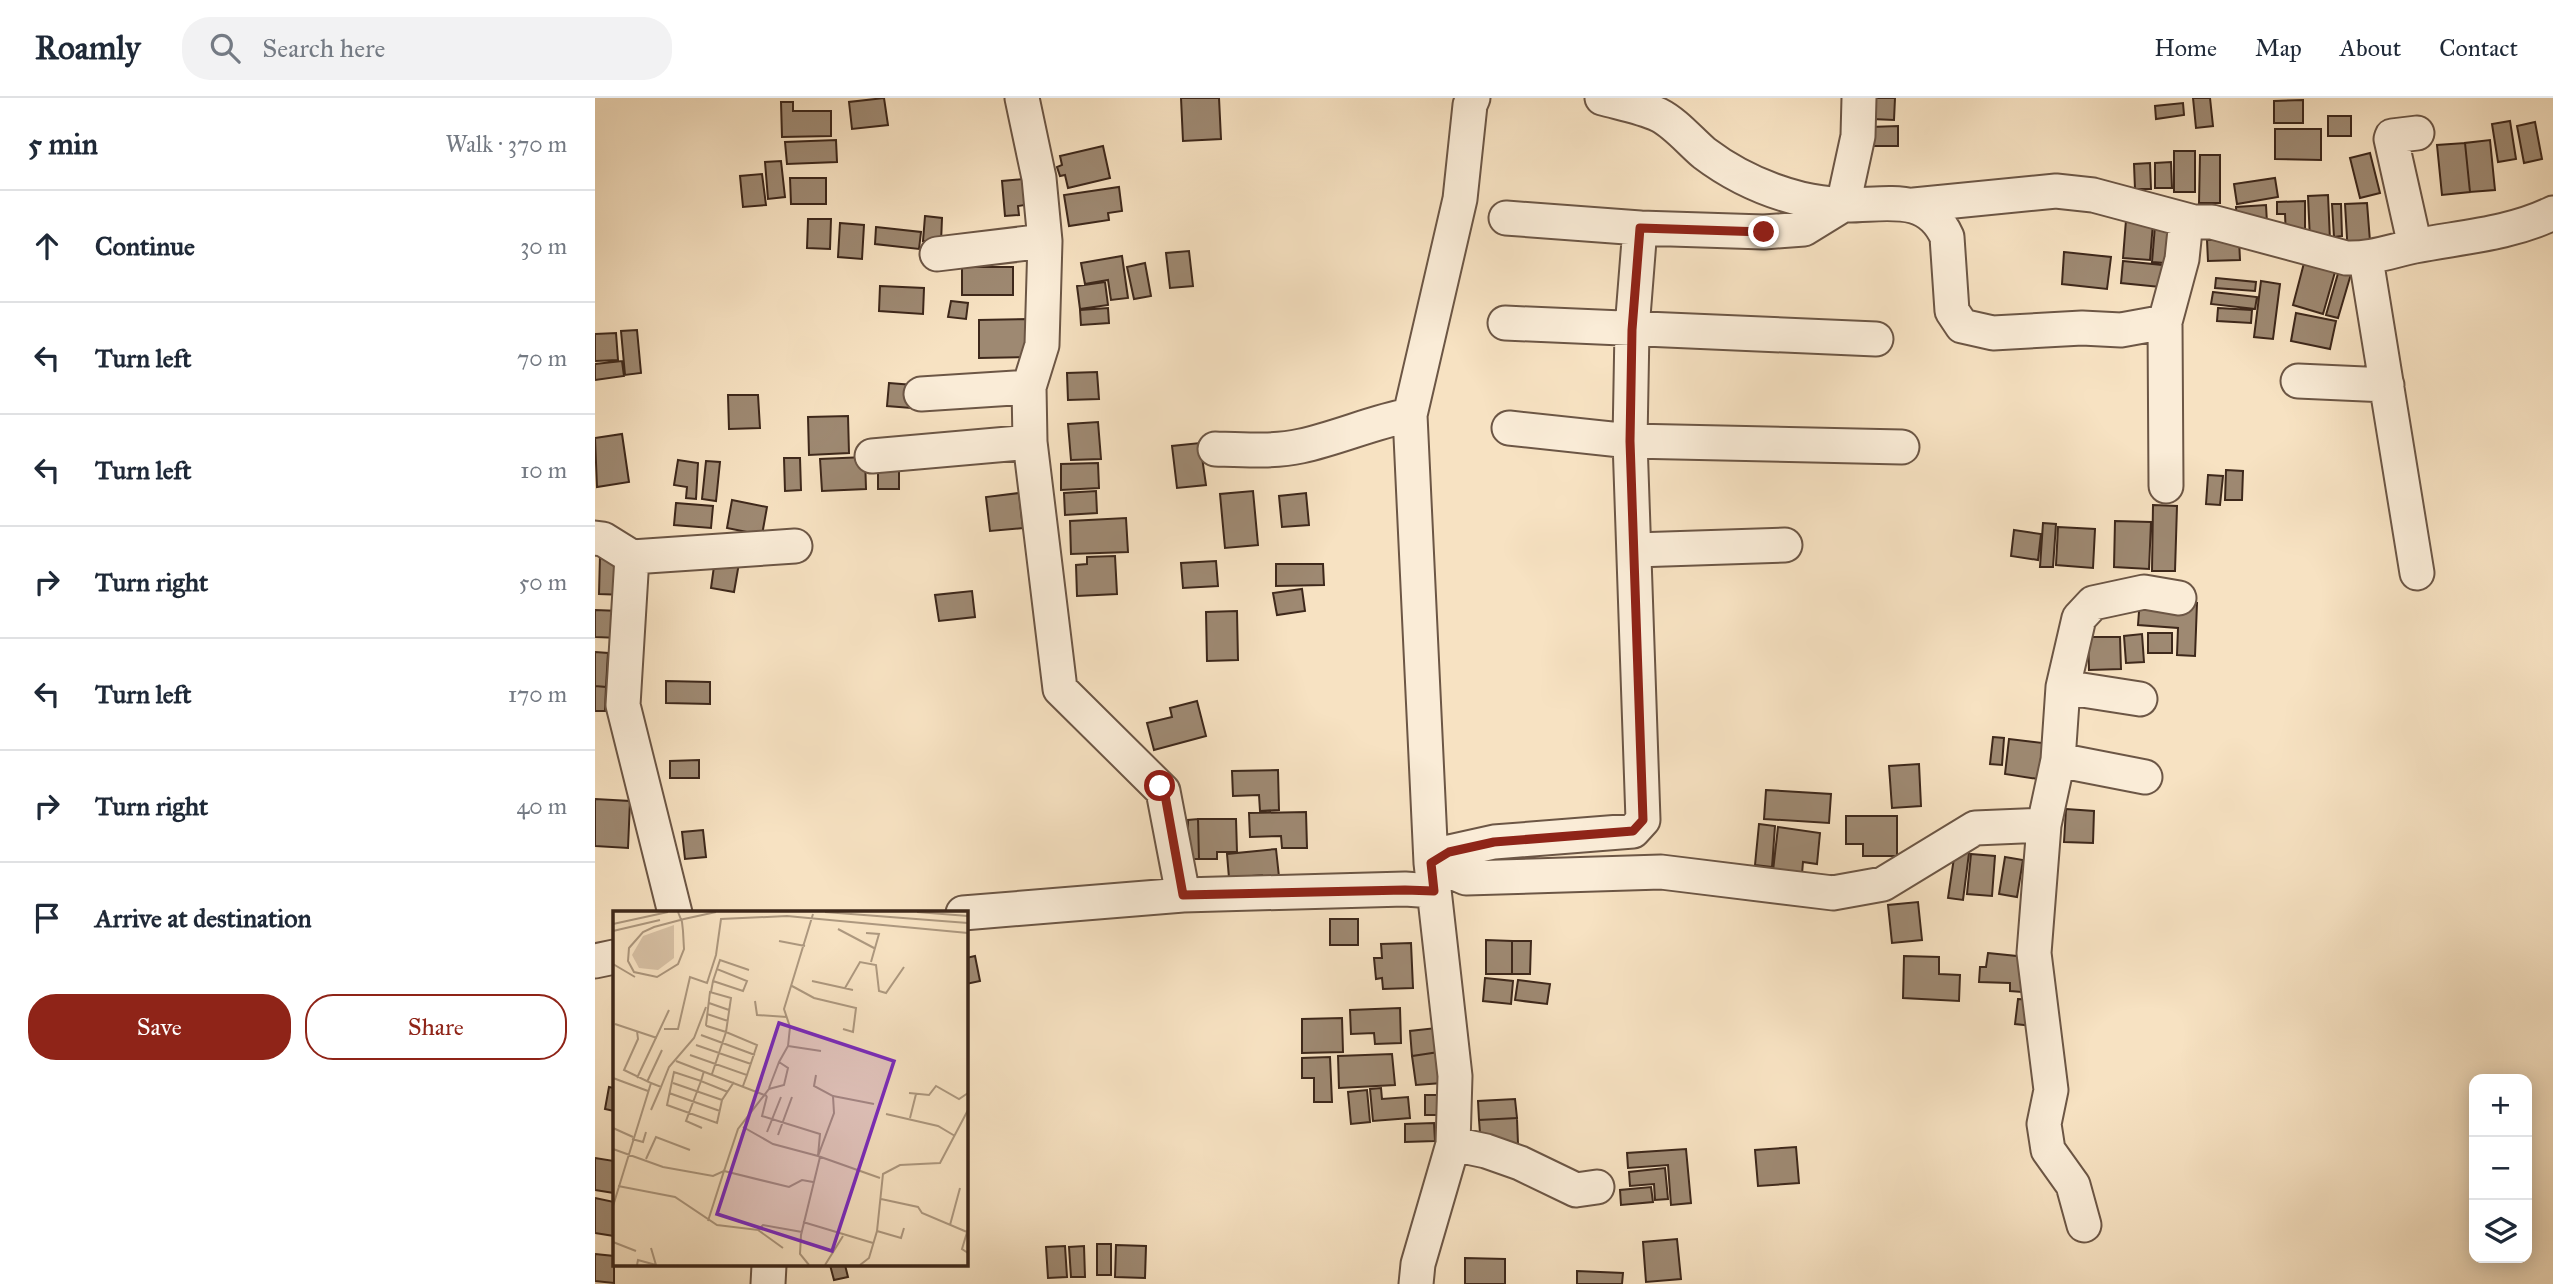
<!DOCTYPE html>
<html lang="en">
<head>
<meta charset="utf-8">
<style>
  body { margin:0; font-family:"IM FELL Great Primer",serif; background:#f2f2f3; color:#1f2937 }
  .controls { position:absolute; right:21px; bottom:21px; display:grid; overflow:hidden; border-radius:14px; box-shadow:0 4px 18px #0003 }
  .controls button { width:63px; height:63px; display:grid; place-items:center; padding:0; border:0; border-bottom:2px solid #e0e1e3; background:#fff; color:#1f2937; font:35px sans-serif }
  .stop { position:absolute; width:21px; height:21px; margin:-16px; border:5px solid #8f2418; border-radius:50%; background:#fff }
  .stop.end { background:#8f2418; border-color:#fff; box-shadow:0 2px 7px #0008 }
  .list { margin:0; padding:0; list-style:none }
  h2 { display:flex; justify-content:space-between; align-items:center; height:91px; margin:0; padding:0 28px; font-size:30px }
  h2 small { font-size:23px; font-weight:400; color:#747a83 }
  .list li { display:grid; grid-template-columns:46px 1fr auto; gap:21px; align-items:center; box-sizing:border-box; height:112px; padding:0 28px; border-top:2px solid #e0e1e3 }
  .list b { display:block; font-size:26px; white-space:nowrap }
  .list em { font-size:23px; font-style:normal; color:#747a83 }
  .actions { display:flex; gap:14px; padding:21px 28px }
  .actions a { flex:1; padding:16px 0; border:2px solid #8f2418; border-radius:28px; text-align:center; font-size:24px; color:#8f2418 }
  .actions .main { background:#8f2418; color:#fff }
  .icon { flex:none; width:38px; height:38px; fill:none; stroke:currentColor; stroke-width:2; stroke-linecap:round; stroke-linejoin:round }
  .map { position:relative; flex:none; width:1958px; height:1186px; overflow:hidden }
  header { display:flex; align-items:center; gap:42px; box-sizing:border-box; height:98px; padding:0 35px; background:#fff; border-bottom:2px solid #e0e1e3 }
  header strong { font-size:33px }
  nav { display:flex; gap:38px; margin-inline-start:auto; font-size:24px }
  .search { width:490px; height:63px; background:#f2f2f3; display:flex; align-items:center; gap:18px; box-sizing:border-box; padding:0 24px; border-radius:28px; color:#747a83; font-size:26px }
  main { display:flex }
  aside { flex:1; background:#fff }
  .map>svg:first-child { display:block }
</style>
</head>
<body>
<header>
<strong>Roamly</strong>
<div class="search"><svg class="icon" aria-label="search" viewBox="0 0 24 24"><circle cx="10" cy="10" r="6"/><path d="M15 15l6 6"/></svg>Search here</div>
<nav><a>Home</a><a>Map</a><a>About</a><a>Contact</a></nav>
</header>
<main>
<aside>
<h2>5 min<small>Walk · 370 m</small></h2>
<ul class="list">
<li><svg class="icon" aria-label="ahead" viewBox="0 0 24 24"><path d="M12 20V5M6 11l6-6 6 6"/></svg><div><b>Continue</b></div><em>30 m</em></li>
<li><svg class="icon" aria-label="left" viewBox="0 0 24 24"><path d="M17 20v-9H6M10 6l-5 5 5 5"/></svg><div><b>Turn left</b></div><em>70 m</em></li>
<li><svg class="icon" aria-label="left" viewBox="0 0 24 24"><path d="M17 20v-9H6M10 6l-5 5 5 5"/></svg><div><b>Turn left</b></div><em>10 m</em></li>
<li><svg class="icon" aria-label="right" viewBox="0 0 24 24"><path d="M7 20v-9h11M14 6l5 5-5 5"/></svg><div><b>Turn right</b></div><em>50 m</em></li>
<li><svg class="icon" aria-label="left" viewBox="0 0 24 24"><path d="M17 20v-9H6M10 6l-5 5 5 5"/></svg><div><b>Turn left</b></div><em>170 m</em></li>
<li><svg class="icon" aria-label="right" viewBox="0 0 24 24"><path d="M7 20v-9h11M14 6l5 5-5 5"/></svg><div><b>Turn right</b></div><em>40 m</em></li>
<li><svg class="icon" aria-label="arrive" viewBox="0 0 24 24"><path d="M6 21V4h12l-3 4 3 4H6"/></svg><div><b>Arrive at destination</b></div></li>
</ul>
<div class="actions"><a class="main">Save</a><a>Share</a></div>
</aside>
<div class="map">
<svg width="1958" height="1186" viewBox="0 0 1958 1186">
  <rect width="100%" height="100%" fill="#f7e2c2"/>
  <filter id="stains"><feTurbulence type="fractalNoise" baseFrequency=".00286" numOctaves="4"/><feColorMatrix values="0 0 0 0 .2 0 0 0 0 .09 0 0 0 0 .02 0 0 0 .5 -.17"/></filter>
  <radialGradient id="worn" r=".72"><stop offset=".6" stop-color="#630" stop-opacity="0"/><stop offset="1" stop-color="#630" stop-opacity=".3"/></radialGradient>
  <path fill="#9e8972" stroke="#3e281b" stroke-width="2" d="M 289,0 L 293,27 L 257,31 L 254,4 Z
    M 586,0 L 624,0 L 626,41 L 588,43 Z
    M 1278,0 L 1300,0 L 1299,22 L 1277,21 Z
    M 1598,0 L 1615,0 L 1618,28 L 1601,30 Z
    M 1708,2 L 1708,25 L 1679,25 L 1679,3 Z
    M 186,4 L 198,4 L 198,13 L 236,13 L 236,38 L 187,39 Z
    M 1588,5 L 1589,17 L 1561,21 L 1560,8 Z
    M 1733,18 L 1756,18 L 1756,38 L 1733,38 Z
    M 1915,23 L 1921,61 L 1903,64 L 1897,26 Z
    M 1940,24 L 1947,61 L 1929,65 L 1922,28 Z
    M 1303,28 L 1303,48 L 1275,48 L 1275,29 Z
    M 1680,31 L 1726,31 L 1726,62 L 1680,61 Z
    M 241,42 L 242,64 L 192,66 L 190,44 Z
    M 1895,42 L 1900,92 L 1875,94 L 1870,45 Z
    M 1870,45 L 1875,94 L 1847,97 L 1842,47 Z
    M 508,48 L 515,80 L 473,90 L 470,77 L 465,78 L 462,69 L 467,67 L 465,58 Z
    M 1579,53 L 1600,53 L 1600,94 L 1579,94 Z
    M 1775,55 L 1785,95 L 1765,100 L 1755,60 Z
    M 1605,57 L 1625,57 L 1625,105 L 1604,105 Z
    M 186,63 L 190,99 L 173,101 L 170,64 Z
    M 1576,64 L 1577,90 L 1560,90 L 1560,65 Z
    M 1555,65 L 1556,91 L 1540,91 L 1539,66 Z
    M 167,76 L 171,107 L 148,109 L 145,78 Z
    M 195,80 L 231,80 L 231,106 L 196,106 Z
    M 1680,80 L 1683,99 L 1642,106 L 1639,86 Z
    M 428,81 L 430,107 L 423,108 L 424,117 L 410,118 L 407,83 Z
    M 524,89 L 527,113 L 513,115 L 514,122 L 474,128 L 469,97 Z
    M 1733,97 L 1735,142 L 1715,142 L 1713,98 Z
    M 1710,103 L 1710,139 L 1691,139 L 1690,116 L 1682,116 L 1682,104 Z
    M 1772,105 L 1776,156 L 1753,157 L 1750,106 Z
    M 1737,106 L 1746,106 L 1747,138 L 1739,139 Z
    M 1671,107 L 1672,125 L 1642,127 L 1641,109 Z
    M 330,118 L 347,120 L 346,145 L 328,143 Z
    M 213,121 L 236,121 L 235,151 L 212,150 Z
    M 1531,122 L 1558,125 L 1555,162 L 1528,160 Z
    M 245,125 L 269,127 L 267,161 L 243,159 Z
    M 1560,128 L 1574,130 L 1570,165 L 1557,164 Z
    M 281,129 L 326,134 L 324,151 L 280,146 Z
    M 1644,141 L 1645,162 L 1613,163 L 1612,142 Z
    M 594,153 L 598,188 L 575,190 L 571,155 Z
    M 1469,154 L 1516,159 L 1512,191 L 1467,186 Z
    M 527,158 L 533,200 L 516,202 L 513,182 L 490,186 L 486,165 Z
    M 1528,163 L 1577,168 L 1575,190 L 1526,185 Z
    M 550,165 L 556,198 L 539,201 L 532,169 Z
    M 1709,165 L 1740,174 L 1728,216 L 1698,207 Z
    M 367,169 L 418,169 L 418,197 L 367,197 Z
    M 1744,172 L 1756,176 L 1743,220 L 1731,217 Z
    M 1621,180 L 1661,184 L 1660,193 L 1620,190 Z
    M 1666,183 L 1685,186 L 1678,241 L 1659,239 Z
    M 510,184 L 513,207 L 485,211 L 482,188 Z
    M 285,188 L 329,190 L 328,216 L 284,213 Z
    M 1618,194 L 1662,199 L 1660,211 L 1616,206 Z
    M 356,203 L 373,205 L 371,221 L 353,219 Z
    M 513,210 L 514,225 L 486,227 L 485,212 Z
    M 1623,210 L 1657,212 L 1656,225 L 1622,223 Z
    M 1701,215 L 1741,223 L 1735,251 L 1696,243 Z
    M 435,221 L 436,259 L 384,260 L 384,222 Z
    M 42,232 L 46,275 L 30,277 L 26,233 Z
    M 21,235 L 23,262 L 0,263 L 0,236 Z
    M 27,263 L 29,278 L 0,282 L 0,266 Z
    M 502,274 L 504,301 L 473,302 L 472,275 Z
    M 294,285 L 318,287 L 316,310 L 292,308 Z
    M 133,297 L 163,297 L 165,330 L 134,331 Z
    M 253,318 L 254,355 L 214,357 L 213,319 Z
    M 503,324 L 506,361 L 476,362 L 473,326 Z
    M 27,336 L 34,384 L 2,389 L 0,340 Z
    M 605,345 L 611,387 L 582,390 L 577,348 Z
    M 270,359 L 271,391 L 227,393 L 225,361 Z
    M 189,360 L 205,360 L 206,392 L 190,393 Z
    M 83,362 L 103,365 L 101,401 L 91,400 L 92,389 L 79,387 Z
    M 111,363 L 125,364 L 121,403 L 107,401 Z
    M 503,365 L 504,390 L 466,392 L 466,366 Z
    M 283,367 L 304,368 L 304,391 L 283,391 Z
    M 1631,372 L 1648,373 L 1647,402 L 1630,402 Z
    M 1613,377 L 1628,378 L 1625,407 L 1611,406 Z
    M 501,393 L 502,415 L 470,417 L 469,395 Z
    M 658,393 L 663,447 L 630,450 L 625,396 Z
    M 424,395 L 428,430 L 395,433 L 391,399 Z
    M 711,395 L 714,427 L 687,429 L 684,398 Z
    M 137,402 L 172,409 L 167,437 L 132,430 Z
    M 81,405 L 118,408 L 116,430 L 79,427 Z
    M 1558,407 L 1582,408 L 1580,473 L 1557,473 Z
    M 531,420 L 533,454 L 476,456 L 475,423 Z
    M 1520,423 L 1556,424 L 1554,471 L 1519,469 Z
    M 1448,425 L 1461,426 L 1458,469 L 1445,469 Z
    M 1463,429 L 1500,431 L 1498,470 L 1461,467 Z
    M 1419,432 L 1446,436 L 1443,462 L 1416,458 Z
    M 5,457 L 32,458 L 30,497 L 4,496 Z
    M 520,458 L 522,496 L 482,498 L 481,467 L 492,466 L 492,459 Z
    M 120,461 L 144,465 L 139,494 L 116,490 Z
    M 621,463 L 623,488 L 588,490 L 586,465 Z
    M 681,466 L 728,466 L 729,487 L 681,488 Z
    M 707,491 L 710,513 L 682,517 L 678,495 Z
    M 377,493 L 380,519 L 344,523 L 340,497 Z
    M 1545,500 L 1602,505 L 1600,558 L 1582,557 L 1583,530 L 1543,527 Z
    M 0,512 L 25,513 L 25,540 L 0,539 Z
    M 642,513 L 643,562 L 612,563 L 611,514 Z
    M 1553,535 L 1577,535 L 1577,555 L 1553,555 Z
    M 1547,536 L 1549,564 L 1531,565 L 1529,538 Z
    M 1493,539 L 1525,539 L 1526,571 L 1494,572 Z
    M 0,554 L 13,555 L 11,589 L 0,588 Z
    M 71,583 L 115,584 L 115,606 L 71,605 Z
    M 0,588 L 11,589 L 10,613 L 0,613 Z
    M 602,603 L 611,638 L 559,652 L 552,625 L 577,619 L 575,610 Z
    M 1398,639 L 1409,640 L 1407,667 L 1395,666 Z
    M 1414,641 L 1448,645 L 1443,681 L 1410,676 Z
    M 104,662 L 104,680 L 75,680 L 75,663 Z
    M 1324,666 L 1326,708 L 1297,710 L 1294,668 Z
    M 683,672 L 684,712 L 665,713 L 664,697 L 638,698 L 637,673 Z
    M 1171,692 L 1236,696 L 1234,725 L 1169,721 Z
    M 0,701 L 35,703 L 33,750 L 0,748 Z
    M 1471,711 L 1499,713 L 1498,745 L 1469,744 Z
    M 711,714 L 712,750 L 687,750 L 686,738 L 655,739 L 654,715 Z
    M 1251,718 L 1302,718 L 1302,758 L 1268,758 L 1268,746 L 1251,746 Z
    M 603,721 L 641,721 L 642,754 L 622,754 L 622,761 L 604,761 Z
    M 603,721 L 604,761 L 593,761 L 593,722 Z
    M 1164,726 L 1180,728 L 1177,769 L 1160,767 Z
    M 1183,729 L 1225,735 L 1222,766 L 1208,764 L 1207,776 L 1178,773 Z
    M 108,732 L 111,759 L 90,761 L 87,734 Z
    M 681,751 L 685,788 L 668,789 L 667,777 L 634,780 L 632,756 Z
    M 1360,753 L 1374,755 L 1368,802 L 1353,800 Z
    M 1376,756 L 1400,758 L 1397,798 L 1372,796 Z
    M 1410,759 L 1428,762 L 1422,799 L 1404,796 Z
    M 1323,804 L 1327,842 L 1297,845 L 1293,807 Z
    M 735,821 L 763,821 L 763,847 L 735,847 Z
    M 891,842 L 917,843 L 917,876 L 891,876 Z
    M 917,843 L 936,843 L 935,876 L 917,876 Z
    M 816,845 L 818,890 L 788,891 L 787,880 L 781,881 L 779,860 L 787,860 L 786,846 Z
    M 1393,855 L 1431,859 L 1427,894 L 1415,893 L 1415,885 L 1384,884 L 1385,869 L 1391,869 Z
    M 380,858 L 385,883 L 371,886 L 371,860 Z
    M 1309,858 L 1344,859 L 1344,876 L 1365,877 L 1364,903 L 1308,900 Z
    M 890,880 L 918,883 L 916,906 L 888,903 Z
    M 923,882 L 955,886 L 952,906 L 920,902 Z
    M 1423,901 L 1440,902 L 1438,928 L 1420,926 Z
    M 805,910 L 806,945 L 780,946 L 779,935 L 756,936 L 755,912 Z
    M 747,920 L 748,954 L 707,955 L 707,921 Z
    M 841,930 L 844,954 L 817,958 L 815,933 Z
    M 844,954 L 847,985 L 821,987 L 817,958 Z
    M 797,956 L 800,987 L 744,990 L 743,958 Z
    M 735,959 L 737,1004 L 719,1004 L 719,980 L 707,980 L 707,960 Z
    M 14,989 L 19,990 L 19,1013 L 10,1011 Z
    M 786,990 L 787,1001 L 813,999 L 815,1020 L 778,1023 L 775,991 Z
    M 772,992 L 775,1024 L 756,1026 L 753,994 Z
    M 830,997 L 851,997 L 851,1017 L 830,1017 Z
    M 920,1001 L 922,1020 L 884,1022 L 883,1003 Z
    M 922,1020 L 923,1046 L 886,1048 L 884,1022 Z
    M 839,1025 L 840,1043 L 810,1044 L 810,1026 Z
    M 1201,1049 L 1204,1085 L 1163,1088 L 1160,1052 Z
    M 1091,1051 L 1096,1105 L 1076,1107 L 1073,1067 L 1033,1070 L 1032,1055 Z
    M 0,1060 L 19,1063 L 19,1095 L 0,1092 Z
    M 1070,1070 L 1073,1101 L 1060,1102 L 1059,1086 L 1035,1088 L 1034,1074 Z
    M 1056,1089 L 1058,1104 L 1026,1107 L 1025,1092 Z
    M 0,1100 L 19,1104 L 19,1138 L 0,1135 Z
    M 1082,1141 L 1086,1181 L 1051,1184 L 1048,1144 Z
    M 502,1146 L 516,1146 L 516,1177 L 502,1177 Z
    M 521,1147 L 551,1148 L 550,1180 L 520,1179 Z
    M 470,1148 L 472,1179 L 453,1180 L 451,1149 Z
    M 489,1148 L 490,1179 L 476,1179 L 474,1149 Z
    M 0,1156 L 19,1158 L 19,1185 L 0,1183 Z
    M 870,1160 L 910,1161 L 910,1186 L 870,1186 Z
    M 235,1167 L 250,1167 L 253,1179 L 239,1182 Z
    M 982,1173 L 1028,1175 L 1027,1186 L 982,1186 Z"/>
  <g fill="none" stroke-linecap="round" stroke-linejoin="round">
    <defs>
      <path id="minor" d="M 427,0 L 444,80 L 450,143 L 447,247 L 434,289 L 435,344 L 465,591 L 568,693 L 588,797
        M 878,0 L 875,7 L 865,101 L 815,317 L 836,765 L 871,780 L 1066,774 L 1238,795 L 1288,786 L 1380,730 L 1449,727 L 1463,662 L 1468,589 L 1484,520 L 1498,505 L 1549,494 L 1584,500
        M 1007,0 C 1025,5 1047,9 1064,17 C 1080,25 1095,43 1109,55 C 1138,77 1170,92 1206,101 C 1219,104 1235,106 1248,107 C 1288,108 1332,93 1352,139 L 1357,213 L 1367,228 L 1398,235 L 1487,230 L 1526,232 L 1570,224 L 1587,161 L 1590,132 L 1599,124 L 1617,124 L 1751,160 C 1776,161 1796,153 1820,148 C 1866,139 1915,136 1958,115
        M 1319,107 L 1461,93 L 1498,97 L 1599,124
        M 911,120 L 1045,130
        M 1820,148 L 1796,41 L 1797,38 L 1822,35
        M 342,156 L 450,143
        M 1771,161 L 1822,475
        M 1570,224 L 1571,388
        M 910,225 L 1281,241
        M 1703,283 L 1792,287
        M 326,296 L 434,289
        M 914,330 L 1035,343 L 1307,349
        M 620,351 C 649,352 678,354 706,348 C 743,340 778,324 815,317
        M 277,358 L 435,344
        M 0,440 L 8,441 L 37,459 L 28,607 L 80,815
        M 1040,452 L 1190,447
        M 37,459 L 200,448
        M 1468,589 L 1545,601
        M 1463,662 L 1550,679
        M 1449,727 L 1439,855 L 1456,992 L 1449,1026 L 1453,1052 L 1478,1087 L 1489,1127
        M 368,815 L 588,797 L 810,791 L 839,793
        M 0,863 L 19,859
        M 858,1046 L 891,1053 L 925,1065 L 981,1092 L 1002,1089
        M 173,1186 L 174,1167
        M 821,1186 L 823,1166 L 858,1046 L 860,978 L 836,765 L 854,754 L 899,744 L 1038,733 L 1048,722 L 1035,343 L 1037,231 L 1045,130 L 1169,134 L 1209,131 L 1248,107 L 1263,38 L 1264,0"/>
    </defs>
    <use href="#minor" stroke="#6c5645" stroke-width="37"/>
    <use href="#minor" stroke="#faecd7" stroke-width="33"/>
  </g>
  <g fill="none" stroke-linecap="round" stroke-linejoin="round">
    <path stroke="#8f2418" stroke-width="9" d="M 565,688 L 570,697 L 588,797 L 810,792 L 839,793 L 836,765 L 854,754 L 899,744 L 1038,733 L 1048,722 L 1035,343 L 1037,232 L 1045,130 L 1169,134"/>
  </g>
  <g transform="translate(18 813)">
    <rect width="355" height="355" fill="#f7e2c2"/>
    <path d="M 61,14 L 61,47 L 45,59 L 26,57 L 19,44 L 30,25 Z" fill="#d8c2a6"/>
    <path fill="none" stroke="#ad987f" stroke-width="2" d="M 65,1 L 69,11 L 70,20 L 71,38 L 65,53 L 44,66 L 21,61 L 15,50 L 16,37 L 30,21 L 41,16 L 71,8 L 103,1M 212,1 L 355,12M 304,1 L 355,5M 0,13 L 55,1M 225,18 L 261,37M 0,20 L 47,9M 253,22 L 266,23 L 258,51M 355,27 L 355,60M 166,30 L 192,35M 0,53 L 22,66M 104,58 L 107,49 L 136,59M 199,70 L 240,79M 179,75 L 201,87 L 243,97 L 240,121 L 230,118M 232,77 L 247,51 L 263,54 L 266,80 L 273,82 L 291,56M 98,81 L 100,70 L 104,58 L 134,70 L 130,80 L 100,70M 142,90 L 144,104 L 174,106M 96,92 L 116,99M 94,103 L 115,110M 2,113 L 44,127M 51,118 L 65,118 L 77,66 L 94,72 L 103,44 L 108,8 L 174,5 L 355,22M 88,124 L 142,144M 83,134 L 106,142 L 113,121 L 118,87 L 97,81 L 93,114 L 94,115 L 113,121 L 144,134 L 134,164M 175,135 L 208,140M 77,144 L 134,164 L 130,175M 63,150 L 154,185M 91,160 L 88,170 L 61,161 L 54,194 L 104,212 L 109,189 L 121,171M 99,163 L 106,142 L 138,153M 0,167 L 35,180M 24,167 L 56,99M 34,171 L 49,139M 38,172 L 48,176 L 56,156 L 81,127 L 93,96M 60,172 L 109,189M 156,177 L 166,151M 56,182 L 107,200M 296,182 L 316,184 L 323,175 L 346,188 L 355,182M 154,185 L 149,205 L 207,223 L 205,245 L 267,267M 220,185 L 261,193M 38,199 L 48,176M 273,203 L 325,215 L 342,225M 297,207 L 303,183M 130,216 L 160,233 L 205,245 L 221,202 L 220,185 L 201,175 L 203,164M 0,217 L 20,226M 89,217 L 73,210 L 88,170 L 115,181M 154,221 L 168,186M 165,224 L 179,186M 19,228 L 30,231 L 33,221M 0,238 L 50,256 L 100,265 L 111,260 L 125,218 L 156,178 L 171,174 L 175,157 L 166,151 L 175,135 L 177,116 L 171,98 L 200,3M 33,248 L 43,226 L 77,239M 5,275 L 62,286 L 104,314 L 145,319 L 150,314 L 189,321M 268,288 L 305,296 L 309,302 L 354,321M 0,295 L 38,172 L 11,159 L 25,128 L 24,120M 95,310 L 111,260 L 176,276 L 189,269 L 200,271M 190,311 L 260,332M 337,314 L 347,277M 355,318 L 349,338 L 355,342M 145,319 L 170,337M 264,320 L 288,327 L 291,317M 0,331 L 23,340M 24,354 L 25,349 L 43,354 L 38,337M 196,354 L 187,343 L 188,324 L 207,246M 212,354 L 230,325M 247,354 L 256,347 L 264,320 L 270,263 L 287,254 L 327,252 L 355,199"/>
    <path fill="#7b2cbf" fill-opacity="0.15" stroke="#7b2cbf" stroke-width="3.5" d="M 166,112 L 281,150 L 219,340 L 104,303 Z"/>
    <rect width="355" height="355" fill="none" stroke="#3e281b" stroke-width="3.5"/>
  </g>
  <rect width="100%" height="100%" filter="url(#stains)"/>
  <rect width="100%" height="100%" fill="url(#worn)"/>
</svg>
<div class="controls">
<button>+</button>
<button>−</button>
<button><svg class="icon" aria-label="layers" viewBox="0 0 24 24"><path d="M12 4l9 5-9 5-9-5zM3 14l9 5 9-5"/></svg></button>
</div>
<div class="stop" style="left:565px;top:688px"></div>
<div class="stop end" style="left:1169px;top:134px"></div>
</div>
</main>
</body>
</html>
